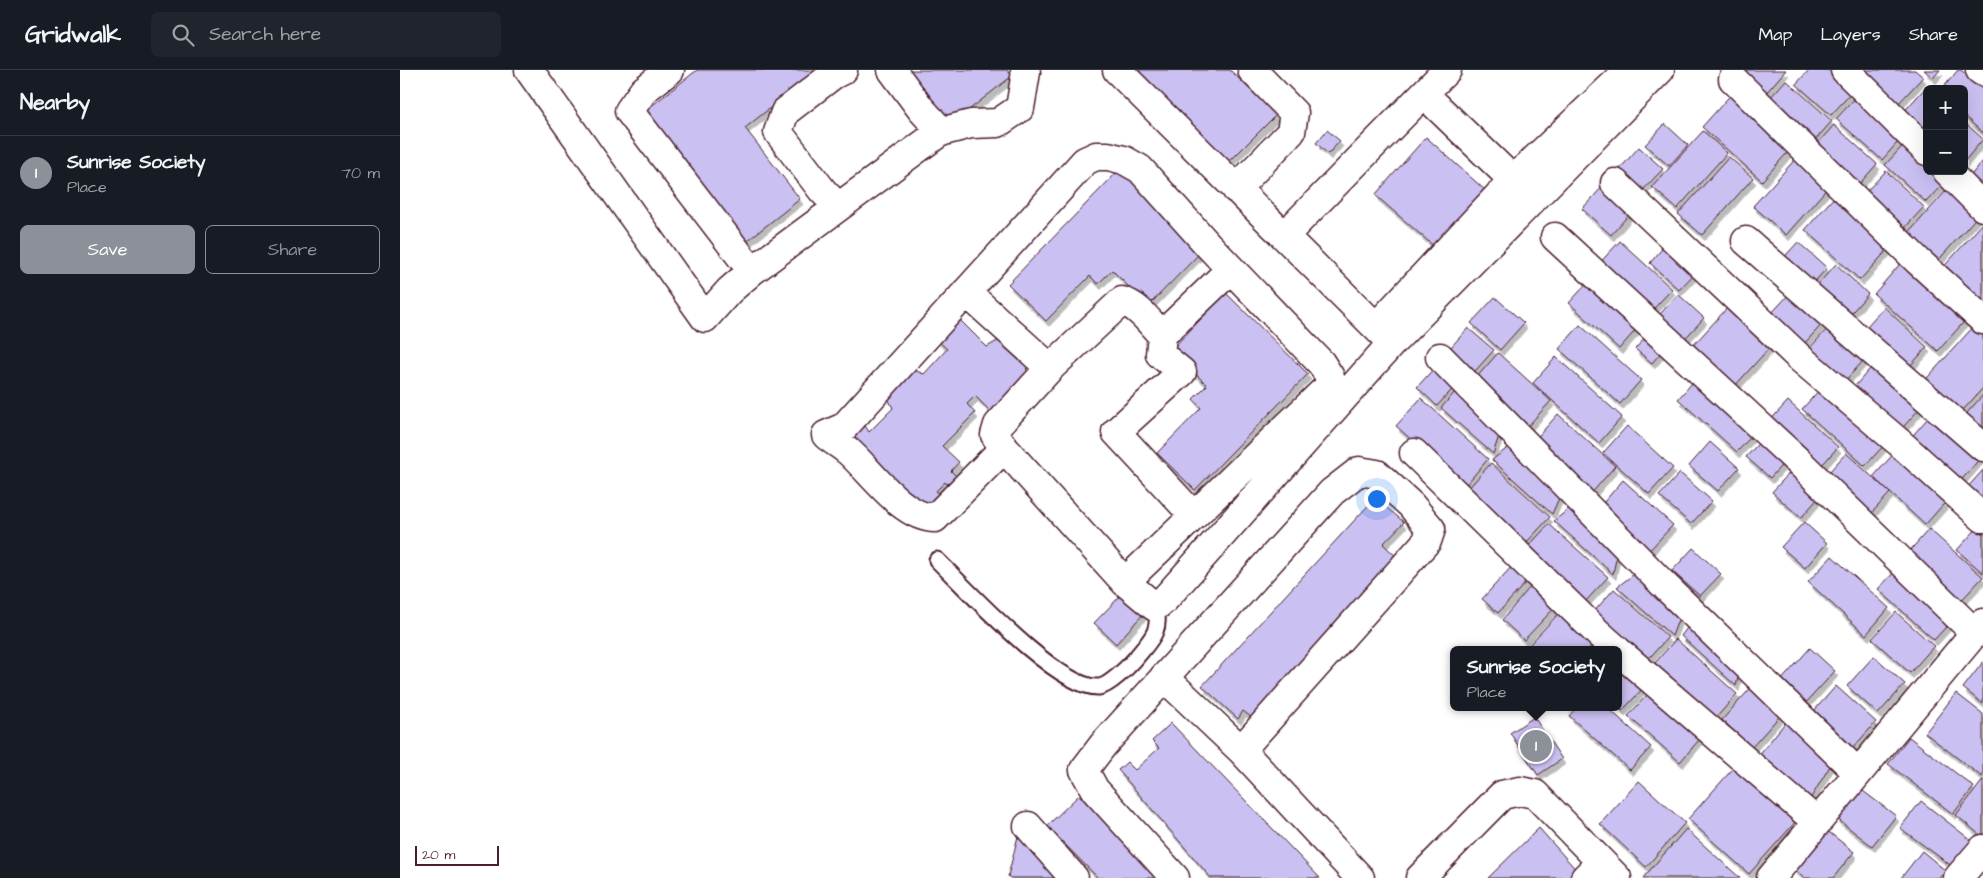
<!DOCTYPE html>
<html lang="en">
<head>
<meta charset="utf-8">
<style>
  body { margin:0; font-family:"Architects Daughter",sans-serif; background:#20242c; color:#f1f3f6 }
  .controls { position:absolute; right:15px; top:15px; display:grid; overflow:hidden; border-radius:8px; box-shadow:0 5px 20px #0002 }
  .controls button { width:45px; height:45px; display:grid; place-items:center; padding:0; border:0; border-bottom:1px solid #363941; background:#171b24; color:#f1f3f6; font:25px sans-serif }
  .scale { position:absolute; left:15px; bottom:12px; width:84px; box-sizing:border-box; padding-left:5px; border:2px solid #4a1f2b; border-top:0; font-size:14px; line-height:18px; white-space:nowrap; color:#4a1f2b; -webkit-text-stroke:4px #fff; paint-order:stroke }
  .you { position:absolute; left:976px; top:428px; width:18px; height:18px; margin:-12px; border:4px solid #fff; border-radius:50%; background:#1a73e8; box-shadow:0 0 0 8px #1a73e833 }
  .badge { display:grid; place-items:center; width:32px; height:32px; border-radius:50%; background:#8c9099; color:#fff; font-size:16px; font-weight:700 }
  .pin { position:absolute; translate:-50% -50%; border:2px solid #fff; box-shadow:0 1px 5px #0006 }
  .popup { position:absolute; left:1050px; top:576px; width:172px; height:65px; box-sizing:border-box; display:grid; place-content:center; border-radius:8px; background:#171b24; filter:drop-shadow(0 1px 4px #0005); font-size:16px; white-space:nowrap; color:#9ea1a6 }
  .popup b { font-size:19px; color:#f1f3f6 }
  .popup::after { content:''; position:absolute; left:50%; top:100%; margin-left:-10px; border:10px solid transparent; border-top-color:#171b24 }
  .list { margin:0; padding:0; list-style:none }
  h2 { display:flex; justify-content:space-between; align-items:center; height:65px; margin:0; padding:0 20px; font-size:21px }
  h2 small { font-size:16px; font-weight:400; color:#9ea1a6 }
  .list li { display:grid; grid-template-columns:32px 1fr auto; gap:15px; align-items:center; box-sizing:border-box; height:75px; padding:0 20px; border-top:1px solid #363941 }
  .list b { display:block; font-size:19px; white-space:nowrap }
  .list p { margin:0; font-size:16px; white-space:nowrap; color:#9ea1a6 }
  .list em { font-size:16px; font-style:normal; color:#9ea1a6 }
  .actions { display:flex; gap:10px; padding:15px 20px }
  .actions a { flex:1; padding:11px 0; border:1px solid #8c9099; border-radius:8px; text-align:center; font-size:18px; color:#8c9099 }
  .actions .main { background:#8c9099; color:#fff }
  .icon { flex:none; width:28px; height:28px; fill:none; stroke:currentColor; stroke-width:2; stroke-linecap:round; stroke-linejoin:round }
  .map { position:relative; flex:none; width:1583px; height:808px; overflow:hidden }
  header { display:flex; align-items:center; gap:30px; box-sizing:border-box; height:70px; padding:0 25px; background:#171b24; border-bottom:1px solid #363941 }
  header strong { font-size:24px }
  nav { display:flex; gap:28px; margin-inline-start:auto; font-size:18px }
  .search { width:350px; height:45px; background:#20242c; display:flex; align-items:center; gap:12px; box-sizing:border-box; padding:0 18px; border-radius:8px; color:#9ea1a6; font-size:19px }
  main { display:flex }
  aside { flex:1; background:#171b24 }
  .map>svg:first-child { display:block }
</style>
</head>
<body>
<header>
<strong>Gridwalk</strong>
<div class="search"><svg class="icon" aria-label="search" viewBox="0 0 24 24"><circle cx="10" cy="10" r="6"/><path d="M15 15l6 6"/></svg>Search here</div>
<nav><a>Map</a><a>Layers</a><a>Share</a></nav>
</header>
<main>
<aside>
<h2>Nearby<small></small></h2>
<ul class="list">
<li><span class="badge">1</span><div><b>Sunrise Society</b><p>Place</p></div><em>70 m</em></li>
</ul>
<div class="actions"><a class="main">Save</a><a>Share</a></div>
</aside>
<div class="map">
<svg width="1583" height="808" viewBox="0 0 1583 808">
  <defs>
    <filter id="shadow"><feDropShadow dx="3" dy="5.5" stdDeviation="0" flood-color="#0004"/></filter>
  </defs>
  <rect width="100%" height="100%" fill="#fff"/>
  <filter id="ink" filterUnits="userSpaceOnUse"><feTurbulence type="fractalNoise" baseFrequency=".02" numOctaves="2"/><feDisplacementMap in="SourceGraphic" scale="10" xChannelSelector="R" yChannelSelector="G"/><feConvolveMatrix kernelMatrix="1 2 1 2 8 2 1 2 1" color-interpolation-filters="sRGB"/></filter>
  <g filter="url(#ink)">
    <path fill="#cac0f2" stroke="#4a1f2b" filter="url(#shadow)" d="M 297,0 L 418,0 L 345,58 L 400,129 L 347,171 L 245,41 Z
      M 509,0 L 607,0 L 612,6 L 551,54 Z
      M 731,0 L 830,0 L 876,45 L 827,94 Z
      M 1341,0 L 1386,0 L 1366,23 Z
      M 1409,0 L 1436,0 L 1456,18 L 1431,45 L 1396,14 Z
      M 1460,0 L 1515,0 L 1523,7 L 1498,34 Z
      M 1524,0 L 1540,0 L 1533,8 Z
      M 1558,0 L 1561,0 L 1583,20 L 1583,63 L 1564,46 L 1564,19 L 1542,19 Z
      M 1386,10 L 1432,51 L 1408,78 L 1362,37 Z
      M 1526,17 L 1528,19 L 1527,72 L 1499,47 Z
      M 1335,20 L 1395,74 L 1362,111 L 1302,57 Z
      M 1460,23 L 1505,64 L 1482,90 L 1436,49 Z
      M 1564,52 L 1583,69 L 1564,92 Z
      M 1265,54 L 1288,75 L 1269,96 L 1245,75 Z
      M 1434,55 L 1477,94 L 1453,121 L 1410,82 Z
      M 927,60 L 940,71 L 928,84 L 916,73 Z
      M 1303,61 L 1327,83 L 1277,139 L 1252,117 Z
      M 1026,67 L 1086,121 L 1036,178 L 975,125 Z
      M 1509,69 L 1527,85 L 1527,101 L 1545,101 L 1550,106 L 1526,132 L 1485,95 Z
      M 1239,77 L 1263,99 L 1240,123 L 1217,102 Z
      M 1400,84 L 1432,113 L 1386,165 L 1353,136 Z
      M 1329,87 L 1353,108 L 1302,165 L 1278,144 Z
      M 1583,91 L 1583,126 L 1566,111 Z
      M 721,98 L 804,179 L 748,236 L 712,200 L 698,214 L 690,206 L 646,251 L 608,214 Z
      M 1486,101 L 1524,137 L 1499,164 L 1460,128 Z
      M 1552,114 L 1582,141 L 1535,194 L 1505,167 Z
      M 1204,115 L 1232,141 L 1211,165 L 1182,139 Z
      M 1435,126 L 1491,176 L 1460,210 L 1405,160 Z
      M 1583,153 L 1583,240 L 1539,202 Z
      M 1220,171 L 1272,219 L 1246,247 L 1194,199 Z
      M 1398,172 L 1427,198 L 1407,220 L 1378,194 Z
      M 1267,173 L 1297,201 L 1279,220 L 1250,193 Z
      M 1506,187 L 1570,245 L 1538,281 L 1474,224 Z
      M 1436,194 L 1468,224 L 1446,249 L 1413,220 Z
      M 1191,209 L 1241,254 L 1219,279 L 1169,233 Z
      M 1392,221 L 1425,251 L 1403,275 L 1370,245 Z
      M 826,223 L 908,304 L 795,420 L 757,383 L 801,338 L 793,329 L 807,315 L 771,280 Z
      M 1278,224 L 1304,248 L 1278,276 L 1252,253 Z
      M 1095,227 L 1124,253 L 1100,280 L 1071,253 Z
      M 1329,236 L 1372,275 L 1332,319 L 1289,280 Z
      M 1484,237 L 1527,277 L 1503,304 L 1460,264 Z
      M 560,250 L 587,277 L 604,267 L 633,293 L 626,299 L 634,307 L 595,346 L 575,326 L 567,334 L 575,343 L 542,376 L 559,392 L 551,401 L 562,412 L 553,421 L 545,412 L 536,421 L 546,430 L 522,438 L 450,371 L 464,354 L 469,362 L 493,338 L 486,325 L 514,300 L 524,304 L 547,279 L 537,270 Z
      M 1180,255 L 1241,310 L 1220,334 L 1159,279 Z
      M 1574,256 L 1583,263 L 1583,318 L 1555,349 L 1519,317 Z
      M 1068,258 L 1094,280 L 1068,309 L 1043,286 Z
      M 1428,258 L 1464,290 L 1443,313 L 1408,280 Z
      M 1247,266 L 1263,280 L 1252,293 L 1235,279 Z
      M 1098,283 L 1151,331 L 1127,357 L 1075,309 Z
      M 1156,287 L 1222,347 L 1199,373 L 1133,313 Z
      M 1039,293 L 1060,311 L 1037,336 L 1017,317 Z
      M 1474,294 L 1521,337 L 1497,364 L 1450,322 Z
      M 1300,304 L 1360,357 L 1337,382 L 1278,329 Z
      M 1063,313 L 1102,357 L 1093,384 L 1041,338 Z
      M 1423,316 L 1486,373 L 1465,396 L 1402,339 Z
      M 1583,325 L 1583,376 L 1558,353 Z
      M 1021,328 L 1088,389 L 1064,417 L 996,356 Z
      M 1388,331 L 1438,377 L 1415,403 L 1364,357 Z
      M 1534,341 L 1583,385 L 1557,415 L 1508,371 Z
      M 1158,344 L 1215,396 L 1191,424 L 1133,372 Z
      M 1227,356 L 1273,398 L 1249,424 L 1203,383 Z
      M 1366,365 L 1389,387 L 1370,408 L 1346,387 Z
      M 1310,372 L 1339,398 L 1318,421 L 1289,396 Z
      M 1110,376 L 1160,426 L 1152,444 L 1092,390 Z
      M 1497,380 L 1550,427 L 1525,455 L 1473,407 Z
      M 1446,383 L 1490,423 L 1466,449 L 1422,410 Z
      M 1091,393 L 1150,447 L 1126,473 L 1067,420 Z
      M 1392,400 L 1420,426 L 1401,448 L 1372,422 Z
      M 1583,400 L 1583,434 L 1566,419 Z
      M 1280,403 L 1312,431 L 1291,454 L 1259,426 Z
      M 1223,410 L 1273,455 L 1246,484 L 1197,440 Z
      M 975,428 L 1004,452 L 983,474 L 999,489 L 851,647 L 843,641 L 838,649 L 802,616 Z
      M 1171,437 L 1217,484 L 1213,504 L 1154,451 Z
      M 1404,452 L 1427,473 L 1405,498 L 1381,477 Z
      M 1149,454 L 1208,507 L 1184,533 L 1125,480 Z
      M 1580,455 L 1583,458 L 1583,503 L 1557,480 Z
      M 1529,459 L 1583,507 L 1559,533 L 1506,485 Z
      M 1293,478 L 1321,504 L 1300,526 L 1272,501 Z
      M 1432,486 L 1489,538 L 1466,565 L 1408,512 Z
      M 1113,495 L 1129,509 L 1098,543 L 1082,529 Z
      M 1500,496 L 1556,546 L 1534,570 L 1478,519 Z
      M 1234,504 L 1280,545 L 1272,566 L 1217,517 Z
      M 1136,510 L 1160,532 L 1124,570 L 1102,550 Z
      M 1214,519 L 1268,567 L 1244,594 L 1191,545 Z
      M 724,522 L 745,542 L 716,574 L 694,553 Z
      M 1161,541 L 1193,571 L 1189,580 L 1136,580 L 1130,574 Z
      M 1496,542 L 1534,576 L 1510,603 L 1472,569 Z
      M 1290,554 L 1339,603 L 1336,616 L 1281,566 Z
      M 1276,569 L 1337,624 L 1315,649 L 1254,594 Z
      M 1410,578 L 1435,601 L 1404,635 L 1379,613 Z
      M 1474,586 L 1505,614 L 1478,644 L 1447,616 Z
      M 1218,590 L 1246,615 L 1222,641 L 1218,637 Z
      M 1583,592 L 1583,634 L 1563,618 Z
      M 1356,612 L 1386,639 L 1352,677 L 1322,650 Z
      M 1436,616 L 1476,652 L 1452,679 L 1412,643 Z
      M 1254,617 L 1305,663 L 1280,692 L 1228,646 Z
      M 1556,623 L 1583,644 L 1583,705 L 1582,707 L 1525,663 Z
      M 1177,637 L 1207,637 L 1251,677 L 1230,700 L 1169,646 Z
      M 1134,647 L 1162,689 L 1138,705 L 1110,663 Z
      M 1389,648 L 1430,696 L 1409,731 L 1358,686 Z
      M 771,653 L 920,808 L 811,808 L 718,700 L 727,692 L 735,700 L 759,678 L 752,671 Z
      M 1509,667 L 1574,717 L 1553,744 L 1488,694 Z
      M 1338,693 L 1399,748 L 1349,804 L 1288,749 Z
      M 1583,710 L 1583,764 L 1581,766 L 1556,745 Z
      M 1239,711 L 1285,753 L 1246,797 L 1200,754 Z
      M 1459,718 L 1496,746 L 1472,776 L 1436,748 Z
      M 679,725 L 758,808 L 698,808 L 647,756 Z
      M 1521,731 L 1572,771 L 1553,797 L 1500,758 Z
      M 1139,758 L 1179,803 L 1173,808 L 1088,808 Z
      M 1286,759 L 1340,808 L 1243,808 Z
      M 1425,759 L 1454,782 L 1433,808 L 1405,808 L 1394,799 Z
      M 619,762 L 661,808 L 610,808 L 608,806 Z
      M 1522,781 L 1546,801 L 1539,808 L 1501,808 Z"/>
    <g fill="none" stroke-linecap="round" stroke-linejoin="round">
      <defs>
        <path id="lane" d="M 537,490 C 567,519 659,620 699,617 C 709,616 728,597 735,589 C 749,571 763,561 755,537"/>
        <path id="street" d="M 129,0 L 305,248 L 329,221 L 352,201 L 540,62 L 571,54 L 598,53 L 620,38 L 626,2 L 625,0
          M 270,0 L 244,20 L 229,41 L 352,201
          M 492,0 L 521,39 L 542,62
          M 717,0 L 992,273
          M 1445,0 L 1527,81
          M 1580,0 L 1583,2
          M 1333,9 L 1518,191 L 1583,250
          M 1024,24 L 1113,110
          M 1547,101 L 1583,137
          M 1215,113 L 1401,289 L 1501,374 L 1583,448
          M 836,119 L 891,62 L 894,43 L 852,0
          M 438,137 L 422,120 L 378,62 L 385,42 L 433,5 L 443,0
          M 884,166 L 1047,0
          M 1155,167 L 1400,393 L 1575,563
          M 1346,171 L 1583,377
          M 566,222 L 650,298 L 722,231 C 738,235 751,254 762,265 L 760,284 L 782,302 L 716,362 L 794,446
          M 976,257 L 1113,110 L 1229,0
          M 762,265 L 831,199
          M 1040,287 L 1263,514 L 1458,703
          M 604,378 L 595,365 L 598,355 L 650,298
          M 1014,383 L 1198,563 L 1217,580
          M 725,512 L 928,317 L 930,307 L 921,293 L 809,176 L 740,99 L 724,90 L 708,86 L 696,86 L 685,91 L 444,357 L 426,365 C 433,371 441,375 448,381 C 471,401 502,448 535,448 L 604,378 L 725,512 L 755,537 L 764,530 L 992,273 L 1260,0
          M 1218,581 L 1417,752
          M 764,607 L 841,680
          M 628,756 L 674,808
          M 775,808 L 695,720 L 684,700 L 703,675 L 932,422 L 959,401 L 977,404 L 1011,435 L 1031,459 L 1027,471 L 841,680 L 960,808
          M 1020,808 L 1102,725 L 1120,721 L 1135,724 L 1217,808
          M 1185,808 L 1201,792
          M 1371,808 L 1583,553
          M 1558,808 L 1583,779"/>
      </defs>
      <use href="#lane" stroke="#4a1f2b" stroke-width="19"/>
      <use href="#street" stroke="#4a1f2b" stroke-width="31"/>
      <use href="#lane" stroke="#fff" stroke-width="15"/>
      <use href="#street" stroke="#fff" stroke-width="28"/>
    </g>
  </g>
</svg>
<div class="controls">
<button>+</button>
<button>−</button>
</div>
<div class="scale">20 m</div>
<div class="you"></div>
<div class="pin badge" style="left:1136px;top:676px">1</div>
<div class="popup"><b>Sunrise Society</b>Place</div>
</div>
</main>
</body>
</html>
